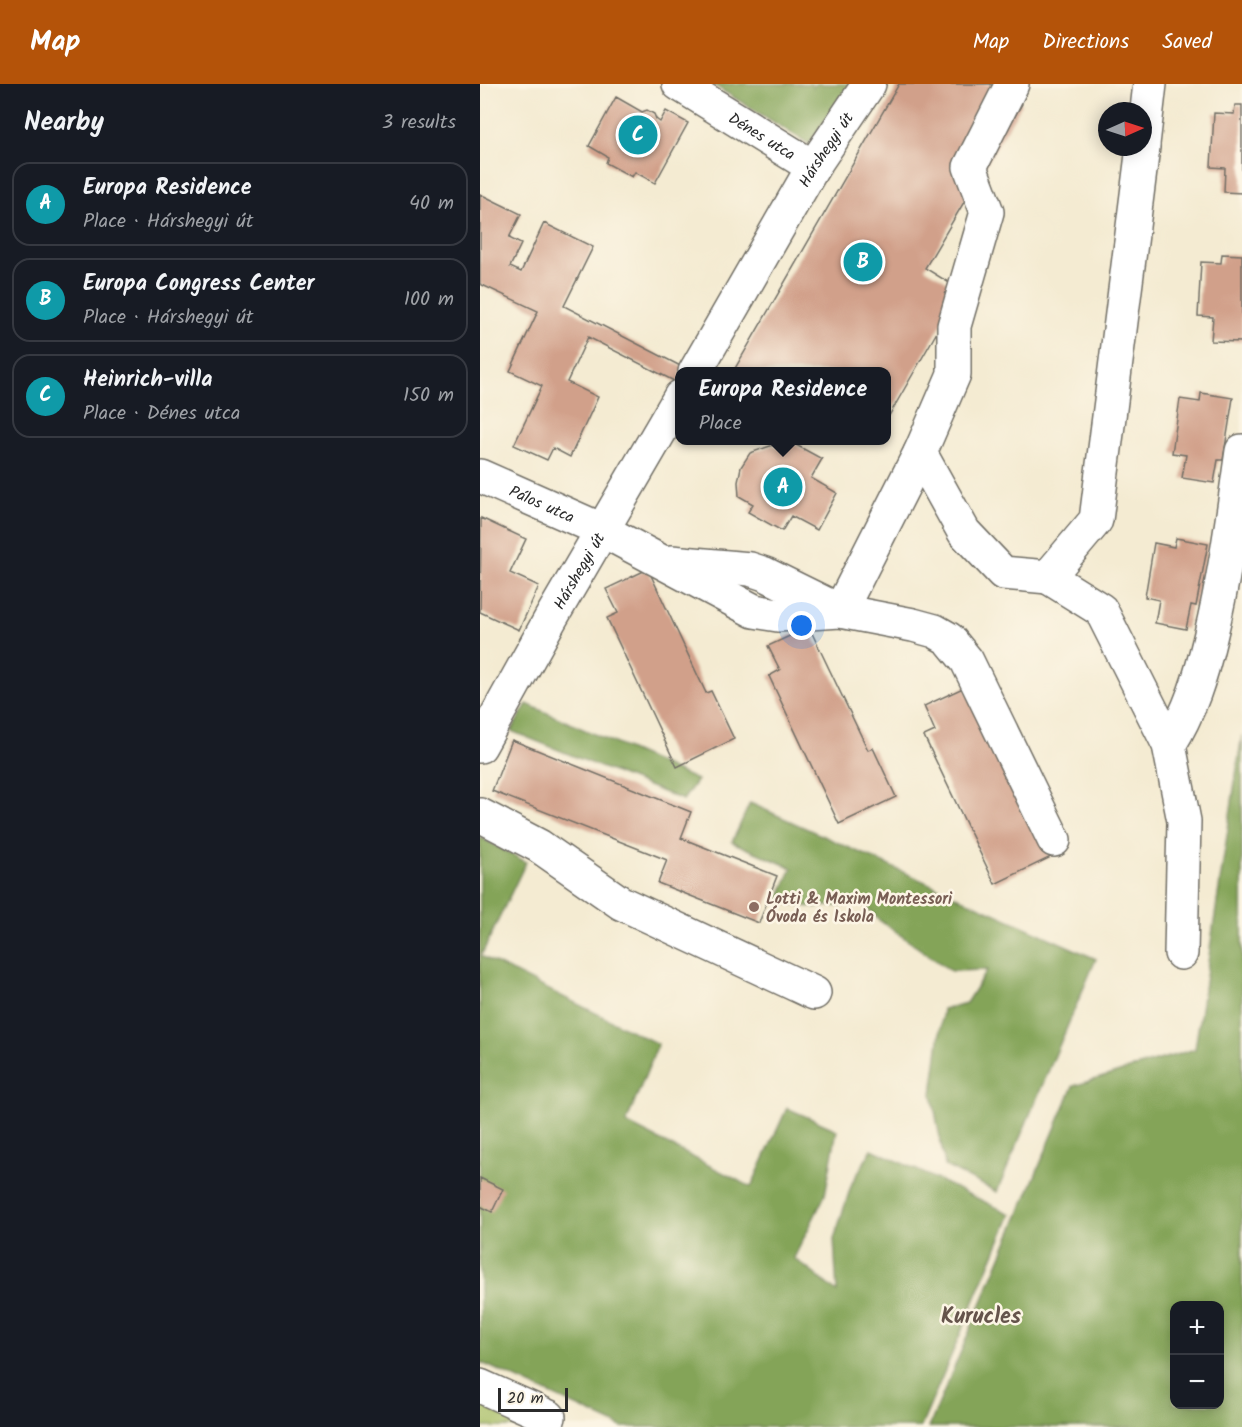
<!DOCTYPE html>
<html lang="en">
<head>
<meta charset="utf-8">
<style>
  body { margin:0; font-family:Kalam,sans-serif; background:#20242c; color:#f1f3f6 }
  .controls { position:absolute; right:18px; bottom:18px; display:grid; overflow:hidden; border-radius:12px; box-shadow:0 3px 15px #0003 }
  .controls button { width:54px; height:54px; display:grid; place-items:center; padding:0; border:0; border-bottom:2px solid #363941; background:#171b24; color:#f1f3f6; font:30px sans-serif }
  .compass { position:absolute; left:618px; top:18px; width:54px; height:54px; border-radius:50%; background:#171b24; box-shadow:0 3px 15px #0003; rotate:87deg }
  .scale { position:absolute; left:18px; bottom:15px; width:70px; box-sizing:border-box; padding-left:6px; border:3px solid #2b2b2b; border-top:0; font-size:16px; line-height:21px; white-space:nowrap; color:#2b2b2b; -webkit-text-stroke:4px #fcf5e5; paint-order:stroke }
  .you { position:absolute; left:322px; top:542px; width:21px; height:21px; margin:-15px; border:4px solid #fff; border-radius:50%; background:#1a73e8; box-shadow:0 0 0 9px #1a73e833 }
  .badge { display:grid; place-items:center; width:39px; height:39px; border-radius:50%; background:#b45309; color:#fff; font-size:20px; font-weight:700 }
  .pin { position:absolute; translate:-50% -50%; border:3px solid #fff; box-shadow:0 2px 6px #0006 }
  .popup { position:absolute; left:195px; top:283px; width:216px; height:78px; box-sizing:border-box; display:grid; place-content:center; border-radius:12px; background:#171b24; filter:drop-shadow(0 2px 4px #0005); font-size:20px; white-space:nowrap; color:#9ea1a6 }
  .popup b { font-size:22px; color:#f1f3f6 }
  .popup::after { content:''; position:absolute; left:50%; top:100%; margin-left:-12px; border:12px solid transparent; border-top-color:#171b24 }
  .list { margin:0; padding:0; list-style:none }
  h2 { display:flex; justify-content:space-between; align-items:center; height:78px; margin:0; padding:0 24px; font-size:26px }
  h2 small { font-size:20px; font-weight:400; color:#9ea1a6 }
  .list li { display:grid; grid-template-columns:39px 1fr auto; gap:18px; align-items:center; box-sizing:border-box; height:84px; margin:0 12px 12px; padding:0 12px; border:2px solid #363941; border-radius:18px }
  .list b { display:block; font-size:22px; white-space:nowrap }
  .list p { margin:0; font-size:20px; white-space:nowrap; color:#9ea1a6 }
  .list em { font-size:20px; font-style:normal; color:#9ea1a6 }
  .map { position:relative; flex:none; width:762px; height:1343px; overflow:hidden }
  header { display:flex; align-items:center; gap:36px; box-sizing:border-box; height:84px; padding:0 30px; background:#b45309; color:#fff }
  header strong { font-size:28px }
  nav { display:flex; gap:33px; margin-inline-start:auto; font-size:21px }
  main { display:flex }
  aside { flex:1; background:#171b24 }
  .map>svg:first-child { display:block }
</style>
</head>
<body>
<header>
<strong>Map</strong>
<nav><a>Map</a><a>Directions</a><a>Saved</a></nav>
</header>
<main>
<aside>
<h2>Nearby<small>3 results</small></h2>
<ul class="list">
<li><span class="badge" style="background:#0f9aa8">A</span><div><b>Europa Residence</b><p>Place · Hárshegyi út</p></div><em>40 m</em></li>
<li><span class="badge" style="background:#0f9aa8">B</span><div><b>Europa Congress Center</b><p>Place · Hárshegyi út</p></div><em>100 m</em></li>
<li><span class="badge" style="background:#0f9aa8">C</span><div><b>Heinrich-villa</b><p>Place · Dénes utca</p></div><em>150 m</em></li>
</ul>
</aside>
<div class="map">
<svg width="762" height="1343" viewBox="0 0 762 1343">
  <rect width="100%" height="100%" fill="#fcf5e5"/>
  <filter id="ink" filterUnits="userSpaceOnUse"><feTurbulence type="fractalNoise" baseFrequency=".0167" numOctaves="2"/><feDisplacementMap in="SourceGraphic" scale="12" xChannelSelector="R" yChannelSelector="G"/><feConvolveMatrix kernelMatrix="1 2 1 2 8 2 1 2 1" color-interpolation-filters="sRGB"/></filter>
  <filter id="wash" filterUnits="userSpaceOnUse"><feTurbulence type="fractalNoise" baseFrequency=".008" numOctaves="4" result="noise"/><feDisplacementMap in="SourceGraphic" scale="24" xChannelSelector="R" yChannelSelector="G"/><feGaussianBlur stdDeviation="1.35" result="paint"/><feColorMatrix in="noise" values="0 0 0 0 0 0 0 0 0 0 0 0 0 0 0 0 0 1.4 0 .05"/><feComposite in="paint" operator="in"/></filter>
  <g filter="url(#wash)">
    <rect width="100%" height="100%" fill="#f4ebd2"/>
    <path fill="#a6bd63" stroke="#687447" stroke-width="1.5" d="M 0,1315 L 56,1343 L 0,1343 Z"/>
    <path fill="#84a459" stroke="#586842" stroke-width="1.5" fill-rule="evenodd" d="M 232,0 L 332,0 L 333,3 L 336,0 L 371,0 L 329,60 Z
      M 47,620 L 217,696 L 203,716 L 31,647 Z
      M 762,651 L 762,1343 L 449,1343 L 593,1002 L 715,965 ZM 694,1222 L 740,1222 L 740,1320 L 694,1320 Z
      M 270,719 L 616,875 L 517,1108 L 465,1082 L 452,1010 L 463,925 L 486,919 L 507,886 L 471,887 L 399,836 L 383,820 L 332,823 L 297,818 L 312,784 L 252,758 Z
      M 0,753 L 46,778 L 1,872 L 178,960 L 146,1039 L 271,1103 L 307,1024 L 357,1046 L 345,1111 L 314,1174 L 357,1208 L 354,1155 L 372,1099 L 392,1065 L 531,1130 L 441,1343 L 142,1343 L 0,1278 Z"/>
    <g id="blocks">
      <path fill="#d1a08a" d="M 419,0 L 510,0 L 542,20 L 445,184 L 481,206 L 406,337 L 406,288 L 253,288 Z
        M 136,13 L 162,28 L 167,26 L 174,30 L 176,35 L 180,38 L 186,27 L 208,39 L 175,99 L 155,88 L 152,93 L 126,79 L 128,73 L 109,62 Z
        M 755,21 L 762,21 L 762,109 L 744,108 L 745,84 L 731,83 L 734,29 L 754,30 Z
        M 0,110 L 41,130 L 29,154 L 41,160 L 30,183 L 41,188 L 64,139 L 113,163 L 84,222 L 212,288 L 200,288 L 200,300 L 108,253 L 87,298 L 118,313 L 90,373 L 73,364 L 67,376 L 34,361 L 62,302 L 30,287 L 58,227 L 0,200 Z
        M 742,170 L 762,171 L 762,258 L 731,257 L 733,233 L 718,232 L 721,178 L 741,179 Z
        M 721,309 L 753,314 L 743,376 L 738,376 L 734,399 L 702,394 L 706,371 L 692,369 L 700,315 L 720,318 Z
        M 307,356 L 342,375 L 331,394 L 357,409 L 337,446 L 311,432 L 302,447 L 268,428 L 273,420 L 259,412 L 258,398 L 261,383 L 270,369 L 293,361 L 302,366 Z
        M 1,434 L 46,455 L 30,489 L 59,502 L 39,546 L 0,528 Z
        M 696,454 L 728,460 L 716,522 L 711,521 L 706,545 L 675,539 L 679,516 L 665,513 L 674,459 L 694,463 Z
        M 168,485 L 226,609 L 231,607 L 254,655 L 197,683 L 127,534 L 138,529 L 126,505 Z
        M 329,543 L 388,666 L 393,664 L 416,713 L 359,740 L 289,592 L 300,586 L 288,562 Z
        M 485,603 L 548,724 L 571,773 L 515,800 L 444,652 L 455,647 L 444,622 Z
        M 32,656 L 211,728 L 201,754 L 297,792 L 279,839 L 178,799 L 187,776 L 12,707 Z
        M 0,1094 L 23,1105 L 12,1128 L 0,1122 Z"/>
    </g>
  </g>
  <g filter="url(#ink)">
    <use href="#blocks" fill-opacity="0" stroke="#716e65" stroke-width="1.5"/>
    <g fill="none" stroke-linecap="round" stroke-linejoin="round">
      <defs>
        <g id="minor">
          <path id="s1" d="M 199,0 L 333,83"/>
          <path d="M 532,0 L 490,83 L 507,128 L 474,242 L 474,290 L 440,369 L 484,448 L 523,489 L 568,493 L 616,436 L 663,63"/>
          <path d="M 663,60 L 670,0"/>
          <path id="s2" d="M 215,288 L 333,83 L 389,0"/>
          <path id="s3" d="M 0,392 L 122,446 L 274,527 L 298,531 L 360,527 L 433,541 L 455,547 L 469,555 L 487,577 L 574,756"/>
          <path d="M 191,478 L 270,485 L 285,490 L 360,527 L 440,369"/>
          <path d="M 568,493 L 621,526 L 689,661 L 704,737 L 701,869"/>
          <path d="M 689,661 C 710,628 721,592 730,554 C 745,493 753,430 762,367"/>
          <path id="s4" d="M 0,662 L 71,534 L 200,313"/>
          <path d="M 0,731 L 59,762 L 141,819 L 334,909"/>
          <path d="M 0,1302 L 69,1333"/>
        </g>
      </defs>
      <use href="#minor" stroke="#716e65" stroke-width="36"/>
      <use href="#minor" stroke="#fff" stroke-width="33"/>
    </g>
  </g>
  <circle fill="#8d6e63" stroke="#fcf5e5" stroke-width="2" cx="274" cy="823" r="6"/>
  <g text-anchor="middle" stroke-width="5" stroke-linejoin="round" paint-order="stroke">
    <g font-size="16" fill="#2b2b2b" stroke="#fcf5e5">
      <text dy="6" stroke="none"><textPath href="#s1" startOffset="98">Dénes utca</textPath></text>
      <text dy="6" stroke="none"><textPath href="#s2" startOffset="258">Hárshegyi út</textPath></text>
      <text dy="6" stroke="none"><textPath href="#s3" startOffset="68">Pálos utca</textPath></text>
      <text dy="6" stroke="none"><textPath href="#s4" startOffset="201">Hárshegyi út</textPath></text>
    </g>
    <g font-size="16" font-weight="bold" fill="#785e54" stroke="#fcf5e5" text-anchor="start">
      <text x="286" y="820">Lotti &amp; Maxim Montessori<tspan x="286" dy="18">Óvoda és Iskola</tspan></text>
    </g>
    <g font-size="22" font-weight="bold" fill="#65544c" stroke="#fcf5e5">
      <text x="501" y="1239">Kurucles</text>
    </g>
  </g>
</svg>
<div class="controls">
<button>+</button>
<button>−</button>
</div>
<svg class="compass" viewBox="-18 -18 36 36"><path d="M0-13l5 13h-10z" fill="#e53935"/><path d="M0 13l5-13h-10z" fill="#9ea1a6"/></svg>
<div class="scale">20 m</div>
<div class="you"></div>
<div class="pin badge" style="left:303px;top:403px;background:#0f9aa8">A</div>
<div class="popup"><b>Europa Residence</b>Place</div>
<div class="pin badge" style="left:383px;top:178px;background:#0f9aa8">B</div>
<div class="pin badge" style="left:158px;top:51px;background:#0f9aa8">C</div>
</div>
</main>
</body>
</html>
